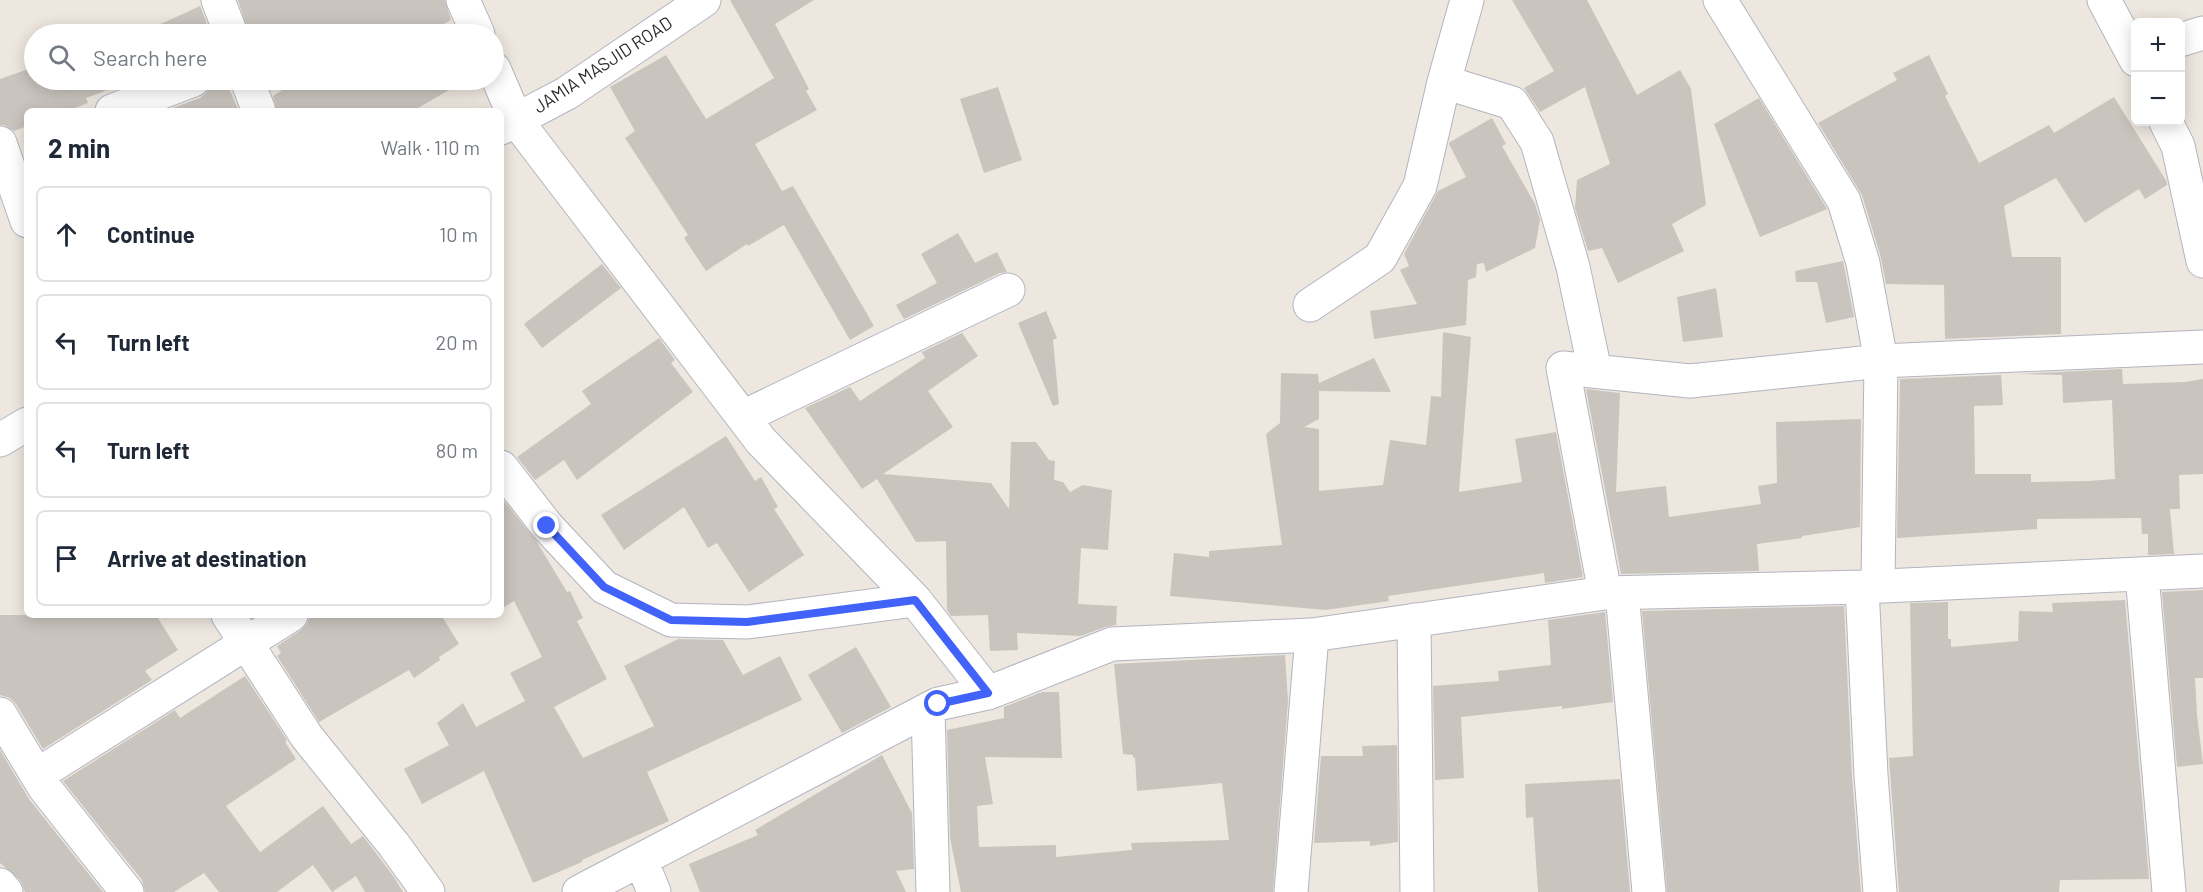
<!DOCTYPE html>
<html lang="en">
<head>
<meta charset="utf-8">
<style>
  body { margin:0; font-family:Barlow,sans-serif; background:#f6f6f7; color:#1f2937 }
  .controls { position:absolute; right:18px; top:18px; display:grid; overflow:hidden; border-radius:9px; box-shadow:0 3px 15px #0003 }
  .controls button { width:54px; height:54px; display:grid; place-items:center; padding:0; border:0; border-bottom:2px solid #e0e1e3; background:#fff; color:#1f2937; font:30px sans-serif }
  .stop { position:absolute; width:18px; height:18px; margin:-14px; border:4px solid #4163f9; border-radius:50%; background:#fff }
  .stop.end { background:#4163f9; border-color:#fff; box-shadow:0 2px 6px #0008 }
  .list { margin:0; padding:0; list-style:none }
  h2 { display:flex; justify-content:space-between; align-items:center; height:78px; margin:0; padding:0 24px; font-size:26px }
  h2 small { font-size:20px; font-weight:400; color:#747a83 }
  .list li { display:grid; grid-template-columns:39px 1fr auto; gap:18px; align-items:center; box-sizing:border-box; height:96px; margin:0 12px 12px; padding:0 12px; border:2px solid #e0e1e3; border-radius:9px }
  .list b { display:block; font-size:22px; white-space:nowrap }
  .list em { font-size:20px; font-style:normal; color:#747a83 }
  .icon { flex:none; width:33px; height:33px; fill:none; stroke:currentColor; stroke-width:2; stroke-linecap:round; stroke-linejoin:round }
  .map { position:relative; flex:none; width:2203px; height:892px; overflow:hidden }
  .search { position:absolute; background:#fff; box-shadow:0 3px 15px #0003; left:24px; top:24px; width:480px; height:66px; display:flex; align-items:center; gap:15px; box-sizing:border-box; padding:0 21px; border-radius:33px; color:#747a83; font-size:22px }
  .panel { position:absolute; background:#fff; box-shadow:0 3px 15px #0003; left:24px; top:108px; width:480px; height:510px; border-radius:9px }
  .map>svg:first-child { display:block }
</style>
</head>
<body>
<div class="map">
<svg width="2203" height="892" viewBox="0 0 2203 892">
  <rect width="100%" height="100%" fill="#eee7df"/>
  <path fill="#c9c4be" d="M 238,0 L 445,0 L 451,20 L 425,34 L 249,34 Z
    M 730,0 L 814,0 L 775,24 L 809,89 L 806,91 L 817,110 L 755,144 L 782,191 L 793,186 L 874,326 L 850,340 L 784,225 L 748,246 L 747,244 L 706,271 L 684,238 L 688,235 L 625,138 L 635,131 L 610,87 L 666,55 L 706,119 L 774,78 Z
    M 1512,0 L 1587,0 L 1637,95 L 1680,70 L 1691,89 L 1706,205 L 1672,224 L 1684,251 L 1618,283 L 1602,248 L 1588,251 L 1575,208 L 1577,180 L 1610,164 L 1585,87 L 1540,112 L 1524,88 L 1554,71 Z
    M 200,6 L 211,34 L 139,34 Z
    M 1929,55 L 1948,94 L 1945,96 L 1979,163 L 2049,125 L 2054,133 L 2114,97 L 2167,182 L 2167,185 L 2145,199 L 2139,189 L 2085,223 L 2056,178 L 2004,206 L 2012,257 L 2061,257 L 2061,334 L 1945,339 L 1944,285 L 1886,284 L 1881,258 L 1862,195 L 1818,123 L 1897,80 L 1893,73 Z
    M 34,67 L 34,80 L 134,80 L 86,98 L 88,103 L 67,111 L 27,111 L 27,126 L 14,131 L 4,125 L 0,125 L 0,79 Z
    M 211,80 L 225,80 L 239,111 L 174,111 L 173,108 L 200,98 L 207,92 Z
    M 298,80 L 466,80 L 413,111 L 277,111 L 273,96 Z
    M 998,87 L 1022,160 L 984,173 L 960,99 Z
    M 1759,98 L 1827,209 L 1760,237 L 1714,124 Z
    M 1492,118 L 1506,144 L 1502,146 L 1535,204 L 1540,220 L 1535,248 L 1486,272 L 1484,263 L 1477,264 L 1476,277 L 1468,280 L 1466,325 L 1374,339 L 1370,311 L 1417,304 L 1400,270 L 1409,266 L 1404,254 L 1438,191 L 1466,177 L 1449,144 L 1450,142 Z
    M 958,233 L 975,263 L 997,252 L 1007,272 L 1000,273 L 904,319 L 896,305 L 937,283 L 921,254 Z
    M 1843,261 L 1854,317 L 1826,323 L 1817,282 L 1796,282 L 1795,271 Z
    M 602,264 L 621,288 L 542,348 L 524,324 Z
    M 1716,288 L 1723,337 L 1683,342 L 1677,297 Z
    M 1046,311 L 1057,338 L 1053,340 L 1059,404 L 1053,406 L 1018,323 Z
    M 1443,332 L 1471,337 L 1459,492 L 1522,482 L 1515,439 L 1556,432 L 1583,577 L 1545,583 L 1544,573 L 1388,596 L 1389,601 L 1326,610 L 1170,596 L 1174,553 L 1209,557 L 1209,551 L 1282,545 L 1266,434 L 1280,423 L 1281,373 L 1318,374 L 1319,383 L 1374,358 L 1391,392 L 1319,391 L 1319,419 L 1304,427 L 1319,429 L 1319,491 L 1383,485 L 1390,440 L 1426,445 L 1431,396 L 1441,397 Z
    M 962,333 L 978,356 L 928,391 L 953,427 L 883,474 L 991,483 L 1009,509 L 1011,442 L 1036,442 L 1049,460 L 1055,461 L 1054,480 L 1063,482 L 1070,492 L 1083,485 L 1112,490 L 1108,550 L 1081,548 L 1078,604 L 1117,606 L 1116,625 L 1105,627 L 1081,636 L 1017,633 L 1018,650 L 990,651 L 988,615 L 951,616 L 947,610 L 946,541 L 916,542 L 877,479 L 862,489 L 805,408 L 850,387 L 860,401 L 925,358 L 922,352 Z
    M 659,338 L 675,360 L 671,363 L 693,392 L 577,480 L 564,460 L 535,480 L 517,457 L 591,404 L 582,391 Z
    M 2122,369 L 2123,384 L 2185,382 L 2203,379 L 2203,474 L 2179,475 L 2180,509 L 2170,509 L 2174,554 L 2148,555 L 2148,534 L 2142,534 L 2141,518 L 2037,519 L 2037,529 L 1897,538 L 1900,379 L 2001,375 L 2003,405 L 1974,406 L 1975,474 L 2031,474 L 2031,482 L 2088,481 L 2115,479 L 2112,400 L 2063,403 L 2062,375 L 2018,374 Z
    M 1586,389 L 1620,393 L 1616,492 L 1666,486 L 1669,517 L 1761,504 L 1758,486 L 1777,483 L 1776,422 L 1861,419 L 1860,527 L 1802,536 L 1802,538 L 1757,544 L 1759,571 L 1621,574 Z
    M 726,436 L 755,481 L 761,477 L 778,507 L 774,509 L 804,555 L 749,592 L 717,543 L 708,548 L 684,507 L 624,550 L 601,515 Z
    M 501,497 L 537,542 L 567,592 L 570,591 L 583,618 L 577,621 L 607,679 L 554,707 L 583,758 L 654,726 L 624,666 L 678,639 L 723,640 L 743,675 L 780,656 L 802,700 L 647,772 L 669,821 L 582,860 L 582,862 L 533,883 L 484,771 L 422,804 L 404,769 L 449,745 L 437,723 L 463,703 L 476,727 L 525,701 L 510,673 L 542,657 L 514,601 L 501,609 Z
    M 2203,590 L 2203,678 L 2195,678 L 2197,715 L 2203,764 L 2177,767 L 2162,592 Z
    M 2125,600 L 2149,879 L 2060,880 L 2059,892 L 1899,892 L 1889,758 L 1913,756 L 1910,603 L 1948,602 L 1948,639 L 1951,639 L 1951,647 L 2018,641 L 2019,611 L 2053,612 L 2052,603 Z
    M 1844,606 L 1852,776 L 1861,892 L 1667,892 L 1642,611 Z
    M 1605,612 L 1613,702 L 1562,709 L 1562,706 L 1461,717 L 1464,778 L 1435,780 L 1433,686 L 1499,681 L 1498,671 L 1551,665 L 1548,620 Z
    M 0,615 L 156,615 L 178,650 L 145,671 L 152,680 L 43,749 L 16,704 L 10,698 L 0,695 Z
    M 310,615 L 441,615 L 459,644 L 439,657 L 440,660 L 414,678 L 409,670 L 319,722 L 277,656 L 281,653 L 277,646 L 301,630 L 307,624 Z
    M 856,647 L 891,707 L 842,733 L 808,675 Z
    M 1285,655 L 1288,701 L 1273,892 L 961,892 L 950,838 L 947,730 L 1004,718 L 1004,707 L 1042,692 L 1059,692 L 1062,758 L 985,757 L 993,804 L 977,806 L 979,847 L 1056,845 L 1056,857 L 1132,850 L 1131,843 L 1229,840 L 1222,783 L 1137,791 L 1135,757 L 1133,758 L 1133,755 L 1123,754 L 1114,664 Z
    M 245,676 L 287,740 L 285,742 L 296,759 L 226,806 L 260,852 L 323,806 L 351,844 L 363,836 L 394,877 L 403,892 L 365,892 L 356,876 L 332,892 L 313,865 L 277,892 L 219,892 L 204,873 L 174,892 L 145,892 L 142,880 L 63,781 L 175,710 L 180,718 Z
    M 1397,745 L 1398,842 L 1370,846 L 1370,841 L 1314,843 L 1321,756 L 1363,756 L 1362,746 Z
    M 0,750 L 29,799 L 103,892 L 25,892 L 20,880 L 0,863 Z
    M 882,755 L 912,813 L 914,869 L 896,871 L 906,892 L 700,892 L 689,864 L 758,835 L 755,830 Z
    M 1620,779 L 1630,892 L 1538,892 L 1533,817 L 1526,818 L 1525,784 Z"/>
  <g fill="none" stroke-linecap="round" stroke-linejoin="round">
    <defs>
      <path id="minor" d="M 218,0 L 231,34
        M 463,0 L 478,34
        M 1720,0 L 1844,201 L 1863,263 L 1881,361 L 1878,586
        M 2104,0 L 2136,60
        M 2180,40 L 2203,33
        M 494,69 L 516,120 L 761,441 L 915,600 L 988,693
        M 247,80 L 259,111
        M 1444,82 L 1512,103 L 1537,142 L 1573,267 L 1595,371
        M 112,111 L 193,80
        M 2166,122 L 2178,146 L 2203,261
        M 501,128 L 567,93 L 704,0
        M 0,143 L 27,221
        M 1310,305 L 1380,258 L 1420,186 L 1444,82 L 1467,0
        M 743,417 L 1008,290
        M 0,440 L 27,424
        M 501,467 L 547,526 L 604,587 L 671,620 L 747,622 L 915,600
        M 2142,574 L 2169,892
        M 1862,587 L 1871,775 L 1880,892
        M 1605,593 L 1563,368 L 1690,381 L 1881,361 L 2203,347
        M 1622,593 L 1649,892
        M 228,615 L 307,737 L 394,845 L 428,892
        M 1414,620 L 1417,892
        M 928,710 L 933,892
        M 0,714 L 44,787 L 127,892
        M 37,775 L 291,615
        M 641,860 L 654,892
        M 0,885 L 6,892
        M 579,892 L 938,704 L 988,693 L 1112,644 L 1312,635 L 1605,593 L 1862,587 L 2203,571
        M 1291,892 L 1312,635"/>
    </defs>
    <use href="#minor" stroke="#b2b5c0" stroke-width="35"/>
    <use href="#minor" stroke="#fff" stroke-width="33"/>
  </g>
  <g fill="none" stroke-linecap="round" stroke-linejoin="round">
    <path stroke="#4163f9" stroke-width="8" d="M 547,526 L 604,587 L 671,620 L 747,622 L 915,600 L 988,693 L 938,704"/>
  </g>
  <g text-anchor="middle" stroke-width="4.5" stroke-linejoin="round" paint-order="stroke">
    <g font-size="18" fill="#2c2c2c" stroke="#fff">
      <text transform="translate(603 65) rotate(-33)" y="6">JAMIA MASJID ROAD</text>
    </g>
  </g>
</svg>
<div class="controls">
<button>+</button>
<button>−</button>
</div>
<div class="stop" style="left:938px;top:704px"></div>
<div class="stop end" style="left:547px;top:526px"></div>
<div class="search"><svg class="icon" aria-label="search" viewBox="0 0 24 24"><circle cx="10" cy="10" r="6"/><path d="M15 15l6 6"/></svg>Search here</div>
<section class="panel">
<h2>2 min<small>Walk · 110 m</small></h2>
<ul class="list">
<li><svg class="icon" aria-label="ahead" viewBox="0 0 24 24"><path d="M12 20V5M6 11l6-6 6 6"/></svg><div><b>Continue</b></div><em>10 m</em></li>
<li><svg class="icon" aria-label="left" viewBox="0 0 24 24"><path d="M17 20v-9H6M10 6l-5 5 5 5"/></svg><div><b>Turn left</b></div><em>20 m</em></li>
<li><svg class="icon" aria-label="left" viewBox="0 0 24 24"><path d="M17 20v-9H6M10 6l-5 5 5 5"/></svg><div><b>Turn left</b></div><em>80 m</em></li>
<li><svg class="icon" aria-label="arrive" viewBox="0 0 24 24"><path d="M6 21V4h12l-3 4 3 4H6"/></svg><div><b>Arrive at destination</b></div></li>
</ul>
</section>
</div>
</body>
</html>
